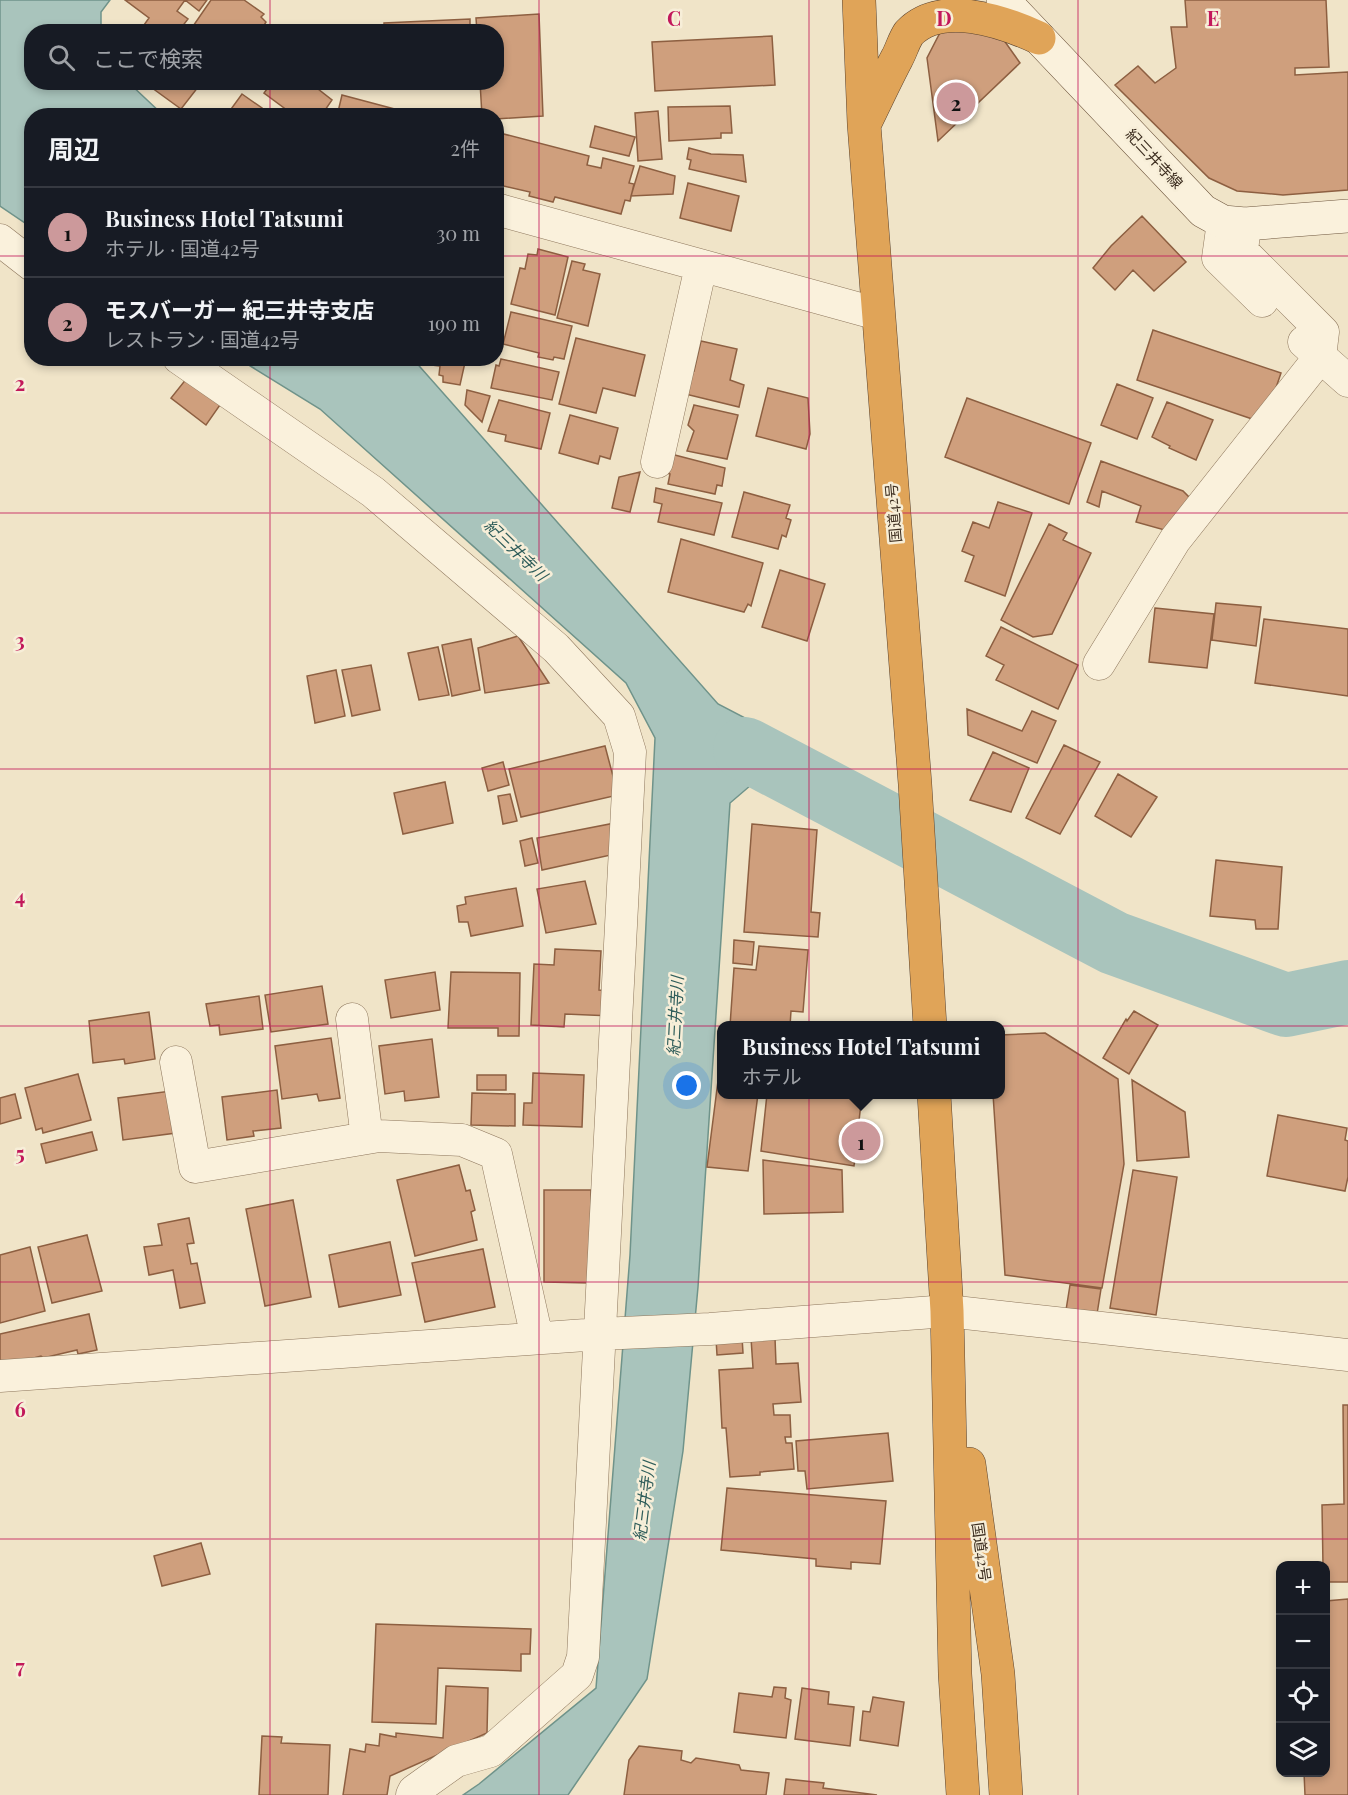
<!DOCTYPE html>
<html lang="ja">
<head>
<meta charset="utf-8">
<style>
  body { margin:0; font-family:"Playfair Display","Noto Sans JP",serif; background:#20242c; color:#f1f3f6 }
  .controls { position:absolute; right:18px; bottom:18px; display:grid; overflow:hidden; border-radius:12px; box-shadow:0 3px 9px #0003 }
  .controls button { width:54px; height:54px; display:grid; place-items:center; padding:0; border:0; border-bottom:2px solid #363941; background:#171b24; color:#f1f3f6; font:30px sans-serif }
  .you { position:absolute; left:687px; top:1086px; width:21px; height:21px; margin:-15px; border:4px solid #fff; border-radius:50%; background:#1a73e8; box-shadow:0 0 0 9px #1a73e833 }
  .badge { display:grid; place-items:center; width:39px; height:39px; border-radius:50%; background:#cc999b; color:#111; font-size:20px; font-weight:700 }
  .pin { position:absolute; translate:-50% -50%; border:3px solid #fff; box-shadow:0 2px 6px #0006 }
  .popup { position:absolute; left:717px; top:1021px; width:288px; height:78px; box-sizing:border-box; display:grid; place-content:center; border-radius:12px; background:#171b24; filter:drop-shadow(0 2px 4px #0005); font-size:20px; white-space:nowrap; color:#9ea1a6 }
  .popup b { font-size:22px; color:#f1f3f6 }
  .popup::after { content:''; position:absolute; left:50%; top:100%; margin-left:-12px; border:12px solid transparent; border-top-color:#171b24 }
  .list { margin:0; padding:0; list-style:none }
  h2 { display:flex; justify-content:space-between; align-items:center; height:78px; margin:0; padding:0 24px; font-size:26px }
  h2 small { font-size:20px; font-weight:400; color:#9ea1a6 }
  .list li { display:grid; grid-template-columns:39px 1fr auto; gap:18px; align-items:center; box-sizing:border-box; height:90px; padding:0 24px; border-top:2px solid #363941 }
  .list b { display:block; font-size:22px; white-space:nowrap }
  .list p { margin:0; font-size:20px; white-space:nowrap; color:#9ea1a6 }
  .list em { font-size:20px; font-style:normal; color:#9ea1a6 }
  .icon { flex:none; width:33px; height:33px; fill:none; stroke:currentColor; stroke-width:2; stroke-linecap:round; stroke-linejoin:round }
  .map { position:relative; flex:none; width:1348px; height:1795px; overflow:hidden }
  .search { position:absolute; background:#171b24; box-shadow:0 3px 9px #0003; left:24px; top:24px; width:480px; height:66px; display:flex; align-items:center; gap:15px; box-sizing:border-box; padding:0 21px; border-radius:24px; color:#9ea1a6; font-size:22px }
  .panel { position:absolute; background:#171b24; box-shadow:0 3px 9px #0003; left:24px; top:108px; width:480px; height:258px; border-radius:24px }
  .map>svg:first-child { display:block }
</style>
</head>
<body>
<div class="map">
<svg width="1348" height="1795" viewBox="0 0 1348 1795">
  <rect width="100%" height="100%" fill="#f0e4c8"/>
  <path fill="#a9c4bc" stroke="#6f938a" stroke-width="1.5" d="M 0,0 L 110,0 L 101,12 L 101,31 L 32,32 L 32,82 L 129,83 L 163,115 L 32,116 L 31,227 L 0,206 Z
    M 239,359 L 413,359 L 718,704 L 830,762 L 818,814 L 751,785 L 730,803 L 698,1287 L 683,1451 L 647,1679 L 568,1795 L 463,1795 L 479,1784 L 596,1688 L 630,1255 L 655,738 L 626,683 L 320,409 Z"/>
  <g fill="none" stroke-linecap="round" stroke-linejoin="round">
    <path stroke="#a9c4bc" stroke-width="64" d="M 745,749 L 1114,943 L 1286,1005 L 1348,992"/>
  </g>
  <path fill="#cf9f7d" stroke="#8d5f41" stroke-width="1.5" d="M 125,0 L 207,0 L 199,11 L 185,0 L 177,11 L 188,19 L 178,32 L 139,32 L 149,18 Z
    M 211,0 L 244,0 L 264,14 L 261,17 L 266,22 L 260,32 L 189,32 Z
    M 1185,0 L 1326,0 L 1329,67 L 1295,68 L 1295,75 L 1348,72 L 1348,190 L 1283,195 L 1237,191 L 1209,178 L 1115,85 L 1138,66 L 1155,83 L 1176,68 L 1171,27 L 1187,27 Z
    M 539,14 L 543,116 L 496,119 L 496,116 L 482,116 L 480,82 L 496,82 L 496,32 L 477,32 L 476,18 Z
    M 470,19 L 470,32 L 384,32 L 384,23 Z
    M 947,19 L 996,29 L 1020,63 L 938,141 L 927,58 Z
    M 772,36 L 775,85 L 655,91 L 652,42 Z
    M 149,82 L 202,82 L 181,109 L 148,85 Z
    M 272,82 L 309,82 L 332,100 L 321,116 L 295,116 L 264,93 Z
    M 351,82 L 383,82 L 383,88 L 352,89 Z
    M 242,94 L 262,108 L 258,114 L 260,116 L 226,116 Z
    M 342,95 L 421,116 L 337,116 Z
    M 730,106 L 732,133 L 721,133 L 721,138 L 669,141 L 668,107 Z
    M 658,111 L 662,159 L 638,161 L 635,113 Z
    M 595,126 L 635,137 L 629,156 L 590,147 Z
    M 496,132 L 589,156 L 587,165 L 601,168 L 603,158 L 634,166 L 629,183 L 634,184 L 630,201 L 625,200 L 621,214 L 555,197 L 553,202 L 529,196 L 530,192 L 499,185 L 499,181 L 496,180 Z
    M 689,148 L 711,154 L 743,155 L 746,182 L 689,169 L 691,160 L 687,159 Z
    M 640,166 L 675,176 L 673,194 L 631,196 Z
    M 688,183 L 739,196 L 731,231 L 680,218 Z
    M 1142,216 L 1186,262 L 1154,291 L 1133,270 L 1115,290 L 1093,268 L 1111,246 Z
    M 496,248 L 503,250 L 496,276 Z
    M 538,249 L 568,257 L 555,315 L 511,304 L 520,268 L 525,269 L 528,254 L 537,255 Z
    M 572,261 L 585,264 L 583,270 L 600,274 L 588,326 L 557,318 Z
    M 511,312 L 572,326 L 564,359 L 554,357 L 553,360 L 538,357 L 539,353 L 503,344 Z
    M 1153,330 L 1281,373 L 1264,423 L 1137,380 Z
    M 576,338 L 645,355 L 635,396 L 603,388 L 596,413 L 559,404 Z
    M 701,341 L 737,349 L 730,380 L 744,385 L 739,407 L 677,392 L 682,368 L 694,371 Z
    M 430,358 L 466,358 L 460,385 L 443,382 L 443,376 L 439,375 L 440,366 L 432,365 L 433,359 Z
    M 501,359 L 559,372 L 552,400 L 491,388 L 496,365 L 499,366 Z
    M 187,378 L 220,405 L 206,425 L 171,398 Z
    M 1117,384 L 1153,398 L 1137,439 L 1101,425 Z
    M 768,388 L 808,398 L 810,434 L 806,449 L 756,436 Z
    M 467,390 L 490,396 L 482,422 L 465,405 Z
    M 967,398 L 1091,443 L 1069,504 L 945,457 Z
    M 499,400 L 550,413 L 541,449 L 505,441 L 506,435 L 488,431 Z
    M 1167,402 L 1213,420 L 1196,460 L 1169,448 L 1170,446 L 1152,437 Z
    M 694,405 L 738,415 L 727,459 L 687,451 L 694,431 L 688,425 Z
    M 570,415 L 618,428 L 610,459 L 600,456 L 598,464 L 559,453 Z
    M 671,454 L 725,468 L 722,486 L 717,485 L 715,494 L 668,484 L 670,474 L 661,471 Z
    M 1101,461 L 1183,491 L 1194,502 L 1168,531 L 1136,522 L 1141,506 L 1102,491 L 1099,507 L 1087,502 Z
    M 640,472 L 630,512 L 612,508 L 619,477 Z
    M 656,488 L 722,503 L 714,535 L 658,522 L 662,504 L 654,502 Z
    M 744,492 L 790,505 L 786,518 L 791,520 L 786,537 L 782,535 L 778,549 L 732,537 Z
    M 998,502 L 1032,513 L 1005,596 L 965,581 L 974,556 L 962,551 L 973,522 L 989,528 Z
    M 1049,524 L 1067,533 L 1063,540 L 1091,553 L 1052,634 L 1033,637 L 1001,620 Z
    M 681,539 L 763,563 L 751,606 L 748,604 L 744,612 L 668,592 Z
    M 780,570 L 825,584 L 807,641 L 762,627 Z
    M 1216,603 L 1261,607 L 1256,646 L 1212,640 Z
    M 1155,608 L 1214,614 L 1207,668 L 1149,662 Z
    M 1264,619 L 1348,629 L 1348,696 L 1255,683 Z
    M 1001,627 L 1078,665 L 1058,709 L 996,680 L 1004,665 L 986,656 Z
    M 518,636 L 549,683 L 485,693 L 478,648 Z
    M 471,639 L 480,690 L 452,696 L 442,645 Z
    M 438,647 L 449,695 L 419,700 L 408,653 Z
    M 371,665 L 380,710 L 352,716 L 342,670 Z
    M 336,670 L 345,716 L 315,723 L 307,676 Z
    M 967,709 L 1022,731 L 1032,711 L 1056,721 L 1037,763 L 968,735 Z
    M 1064,745 L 1100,762 L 1060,834 L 1026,818 Z
    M 605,746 L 618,795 L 521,817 L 509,769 Z
    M 993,752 L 1029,768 L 1011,812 L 970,800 Z
    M 503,762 L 509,785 L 488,791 L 482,768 Z
    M 1118,774 L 1157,797 L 1131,837 L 1095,816 Z
    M 445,782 L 453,823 L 403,834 L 394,793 Z
    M 510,794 L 517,821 L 503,824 L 498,796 Z
    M 615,823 L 620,853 L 542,870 L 537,838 Z
    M 752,824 L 817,830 L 811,912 L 820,913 L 818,937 L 744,932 Z
    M 532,838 L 538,863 L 525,866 L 520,841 Z
    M 1216,860 L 1282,867 L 1278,929 L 1256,929 L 1255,920 L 1210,916 Z
    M 585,881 L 596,924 L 546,933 L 537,889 Z
    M 516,888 L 523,926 L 471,936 L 468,922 L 459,922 L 457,906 L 466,904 L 465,897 Z
    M 734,940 L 754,942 L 752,965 L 733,963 Z
    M 759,946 L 808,950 L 803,1012 L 791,1011 L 790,1026 L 730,1026 L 734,968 L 756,970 Z
    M 555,949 L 601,951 L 599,990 L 613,991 L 612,1016 L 565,1014 L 564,1027 L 531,1025 L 534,964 L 554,965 Z
    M 435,972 L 440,1010 L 391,1018 L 385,980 Z
    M 451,972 L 520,973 L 519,1036 L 498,1036 L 498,1028 L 448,1028 Z
    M 322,986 L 328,1024 L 271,1032 L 265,995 Z
    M 259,996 L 263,1029 L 220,1035 L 219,1025 L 210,1026 L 206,1004 Z
    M 1134,1011 L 1158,1025 L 1129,1074 L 1103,1058 L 1126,1019 L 1127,1021 Z
    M 149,1012 L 155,1059 L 125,1064 L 124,1059 L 93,1063 L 89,1021 Z
    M 1045,1033 L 1118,1079 L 1124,1164 L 1102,1288 L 1005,1275 L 993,1094 L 1000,1094 L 1000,1035 Z
    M 331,1038 L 340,1098 L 319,1101 L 317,1094 L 282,1099 L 275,1046 Z
    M 432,1039 L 439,1097 L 405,1101 L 404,1091 L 385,1094 L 379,1046 Z
    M 533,1073 L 584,1075 L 582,1127 L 523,1125 L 524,1103 L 532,1103 Z
    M 78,1074 L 91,1120 L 43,1133 L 42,1128 L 36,1130 L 25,1088 Z
    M 477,1075 L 506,1075 L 506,1090 L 477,1090 Z
    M 1132,1080 L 1185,1112 L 1189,1157 L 1137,1161 Z
    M 718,1081 L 722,1082 L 722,1094 L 758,1094 L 748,1171 L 707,1167 Z
    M 277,1090 L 281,1128 L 253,1131 L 254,1136 L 227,1140 L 222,1097 Z
    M 171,1091 L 176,1133 L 123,1140 L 118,1098 Z
    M 472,1093 L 515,1094 L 515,1126 L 471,1125 Z
    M 15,1094 L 21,1118 L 0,1124 L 0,1098 Z
    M 767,1094 L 862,1094 L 854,1166 L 761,1151 Z
    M 1278,1115 L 1347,1128 L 1345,1140 L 1348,1141 L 1348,1177 L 1345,1191 L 1267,1176 Z
    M 92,1132 L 97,1150 L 46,1163 L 41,1144 Z
    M 763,1160 L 842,1170 L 843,1212 L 764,1214 Z
    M 459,1165 L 466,1191 L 470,1190 L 475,1210 L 471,1212 L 477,1240 L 415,1256 L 397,1180 Z
    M 1133,1170 L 1177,1177 L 1156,1315 L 1110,1308 Z
    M 544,1190 L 591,1190 L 590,1283 L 544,1282 Z
    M 293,1200 L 311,1297 L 265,1306 L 246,1209 Z
    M 189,1218 L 194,1243 L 187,1244 L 191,1264 L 197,1263 L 205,1303 L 180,1308 L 173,1270 L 149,1275 L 144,1247 L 162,1245 L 158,1224 Z
    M 87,1235 L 102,1291 L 52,1303 L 38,1247 Z
    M 390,1242 L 401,1295 L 339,1307 L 329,1255 Z
    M 30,1247 L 45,1311 L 0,1323 L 0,1255 Z
    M 483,1249 L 495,1307 L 425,1322 L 412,1263 Z
    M 1070,1285 L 1101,1289 L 1097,1314 L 1066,1310 Z
    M 89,1314 L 97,1350 L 78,1354 L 77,1350 L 43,1358 L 41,1356 L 18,1362 L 0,1363 L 0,1334 Z
    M 742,1337 L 743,1353 L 717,1355 L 716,1339 Z
    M 751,1338 L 775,1338 L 776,1364 L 798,1363 L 801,1402 L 773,1404 L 774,1415 L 790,1415 L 791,1437 L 785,1437 L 786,1443 L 792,1443 L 794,1469 L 760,1472 L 760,1475 L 730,1477 L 726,1428 L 722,1428 L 719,1370 L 753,1368 Z
    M 1343,1405 L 1348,1405 L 1348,1582 L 1326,1582 L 1326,1566 L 1323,1566 L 1322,1505 L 1344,1504 Z
    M 888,1433 L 893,1481 L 807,1489 L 805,1471 L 798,1471 L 796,1441 Z
    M 727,1488 L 886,1501 L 880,1564 L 851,1562 L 851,1569 L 816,1566 L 816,1559 L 721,1550 Z
    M 201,1543 L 210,1574 L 162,1586 L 154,1556 Z
    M 1348,1599 L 1348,1795 L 1305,1795 L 1304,1772 L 1326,1772 L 1326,1601 Z
    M 376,1624 L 531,1629 L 530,1654 L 521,1654 L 521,1671 L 438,1668 L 436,1724 L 372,1722 Z
    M 446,1686 L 488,1688 L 487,1733 L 390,1776 L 387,1795 L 343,1795 L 350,1749 L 365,1752 L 366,1744 L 379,1746 L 380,1734 L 396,1737 L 396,1733 L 443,1738 Z
    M 774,1687 L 786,1688 L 785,1698 L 791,1700 L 786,1738 L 734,1732 L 739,1693 L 772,1697 Z
    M 802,1688 L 829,1692 L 828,1704 L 854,1707 L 850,1746 L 795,1739 Z
    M 873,1697 L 904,1702 L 898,1746 L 860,1740 L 863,1711 L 870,1712 Z
    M 262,1736 L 282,1737 L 281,1743 L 330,1745 L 328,1795 L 259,1795 Z
    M 639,1746 L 682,1751 L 681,1760 L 691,1763 L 696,1758 L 739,1765 L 741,1770 L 769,1773 L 766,1795 L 624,1795 L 629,1760 Z
    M 786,1779 L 824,1783 L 823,1788 L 877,1795 L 784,1795 Z"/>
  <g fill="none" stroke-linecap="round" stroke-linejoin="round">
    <defs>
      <path id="street" d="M 496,209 L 878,314
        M 1223,222 L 1218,258 L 1262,301
        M 0,240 L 32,265
        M 1304,342 L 1348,381
        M 179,358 L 373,492 L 556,648 L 619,716 L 630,752 L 583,1657 L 577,1675 L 491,1751 L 456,1761 L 414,1791 L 412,1795
        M 657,462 L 701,266
        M 1099,664 L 1175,540 L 1320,357 L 1323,332 L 1242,251 L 1245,224
        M 352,1019 L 367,1138
        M 176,1062 L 195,1167 L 379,1136 L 462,1140 L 496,1154 L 537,1338
        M 0,1376 L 600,1334 L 710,1329 L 947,1311 L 1348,1355"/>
      <path id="secondary" d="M 1003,0 L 1203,211 L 1223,222 L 1245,224 L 1348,216"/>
      <path id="highway" d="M 859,0 L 864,124 L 915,784 L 930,1026
        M 866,121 C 876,100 886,79 897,58 C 901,51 904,40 909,33 C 941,0 1002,21 1039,38
        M 934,1094 L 947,1311 L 955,1674 L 963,1795
        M 969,1464 L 998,1674 L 1006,1795"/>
    </defs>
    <use href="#street" stroke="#8d765c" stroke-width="33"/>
    <use href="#secondary" stroke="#6f573f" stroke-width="34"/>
    <use href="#highway" stroke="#5b4430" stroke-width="34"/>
    <use href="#street" stroke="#faf1dc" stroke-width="32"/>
    <use href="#secondary" stroke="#faf1dc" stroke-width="33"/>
    <use href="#highway" stroke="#e0a458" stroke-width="33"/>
  </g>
  <path fill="none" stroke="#c2185b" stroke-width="1.5" stroke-opacity="0.55" d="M 270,0 L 270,32M 539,0 L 539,1795M 809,0 L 809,1795M 1078,0 L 1078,1795M 270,82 L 270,116M 0,256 L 32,256M 496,256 L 1348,256M 270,358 L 270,1795M 0,513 L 1348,513M 0,769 L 1348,769M 0,1026 L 1348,1026M 0,1282 L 1348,1282M 0,1539 L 1348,1539"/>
  <g text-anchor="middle" stroke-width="5" stroke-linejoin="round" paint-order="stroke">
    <g font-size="15" fill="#3d2e20" stroke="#f7eed8">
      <text transform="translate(1154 159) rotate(47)" y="5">紀三井寺線</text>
      <text transform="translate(894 513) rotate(-95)" y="5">国道42号</text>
      <text transform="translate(981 1552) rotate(82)" y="5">国道42号</text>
    </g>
    <g font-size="16" font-style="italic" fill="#2f5d5a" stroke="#f7eed8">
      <text transform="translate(516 550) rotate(44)" y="6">紀三井寺川</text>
      <text transform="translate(675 1016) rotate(-87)" y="6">紀三井寺川</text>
      <text transform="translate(644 1501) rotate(-83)" y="6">紀三井寺川</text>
    </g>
  </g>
  <g font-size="20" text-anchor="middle" font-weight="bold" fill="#c2185b" stroke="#f7eed8" stroke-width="5" stroke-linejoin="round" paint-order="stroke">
    <text x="674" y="26">C</text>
    <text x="944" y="26">D</text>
    <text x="1213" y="26">E</text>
    <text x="20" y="391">2</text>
    <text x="20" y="648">3</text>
    <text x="20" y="904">4</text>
    <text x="20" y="1161">5</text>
    <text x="20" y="1417">6</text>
    <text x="20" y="1674">7</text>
  </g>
</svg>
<div class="controls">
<button>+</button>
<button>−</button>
<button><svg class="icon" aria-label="locate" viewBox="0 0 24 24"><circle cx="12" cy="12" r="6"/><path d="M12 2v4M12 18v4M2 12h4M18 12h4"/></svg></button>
<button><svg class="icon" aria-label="layers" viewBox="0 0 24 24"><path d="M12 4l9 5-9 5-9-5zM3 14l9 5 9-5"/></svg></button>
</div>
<div class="you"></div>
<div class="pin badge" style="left:861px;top:1141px">1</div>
<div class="popup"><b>Business Hotel Tatsumi</b>ホテル</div>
<div class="pin badge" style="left:956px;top:102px">2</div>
<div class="search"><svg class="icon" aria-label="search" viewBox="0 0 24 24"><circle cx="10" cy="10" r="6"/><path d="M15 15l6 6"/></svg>ここで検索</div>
<section class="panel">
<h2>周辺<small>2件</small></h2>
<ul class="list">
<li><span class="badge">1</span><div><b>Business Hotel Tatsumi</b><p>ホテル · 国道42号</p></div><em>30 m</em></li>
<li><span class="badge">2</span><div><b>モスバーガー 紀三井寺支店</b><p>レストラン · 国道42号</p></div><em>190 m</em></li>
</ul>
</section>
</div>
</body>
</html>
